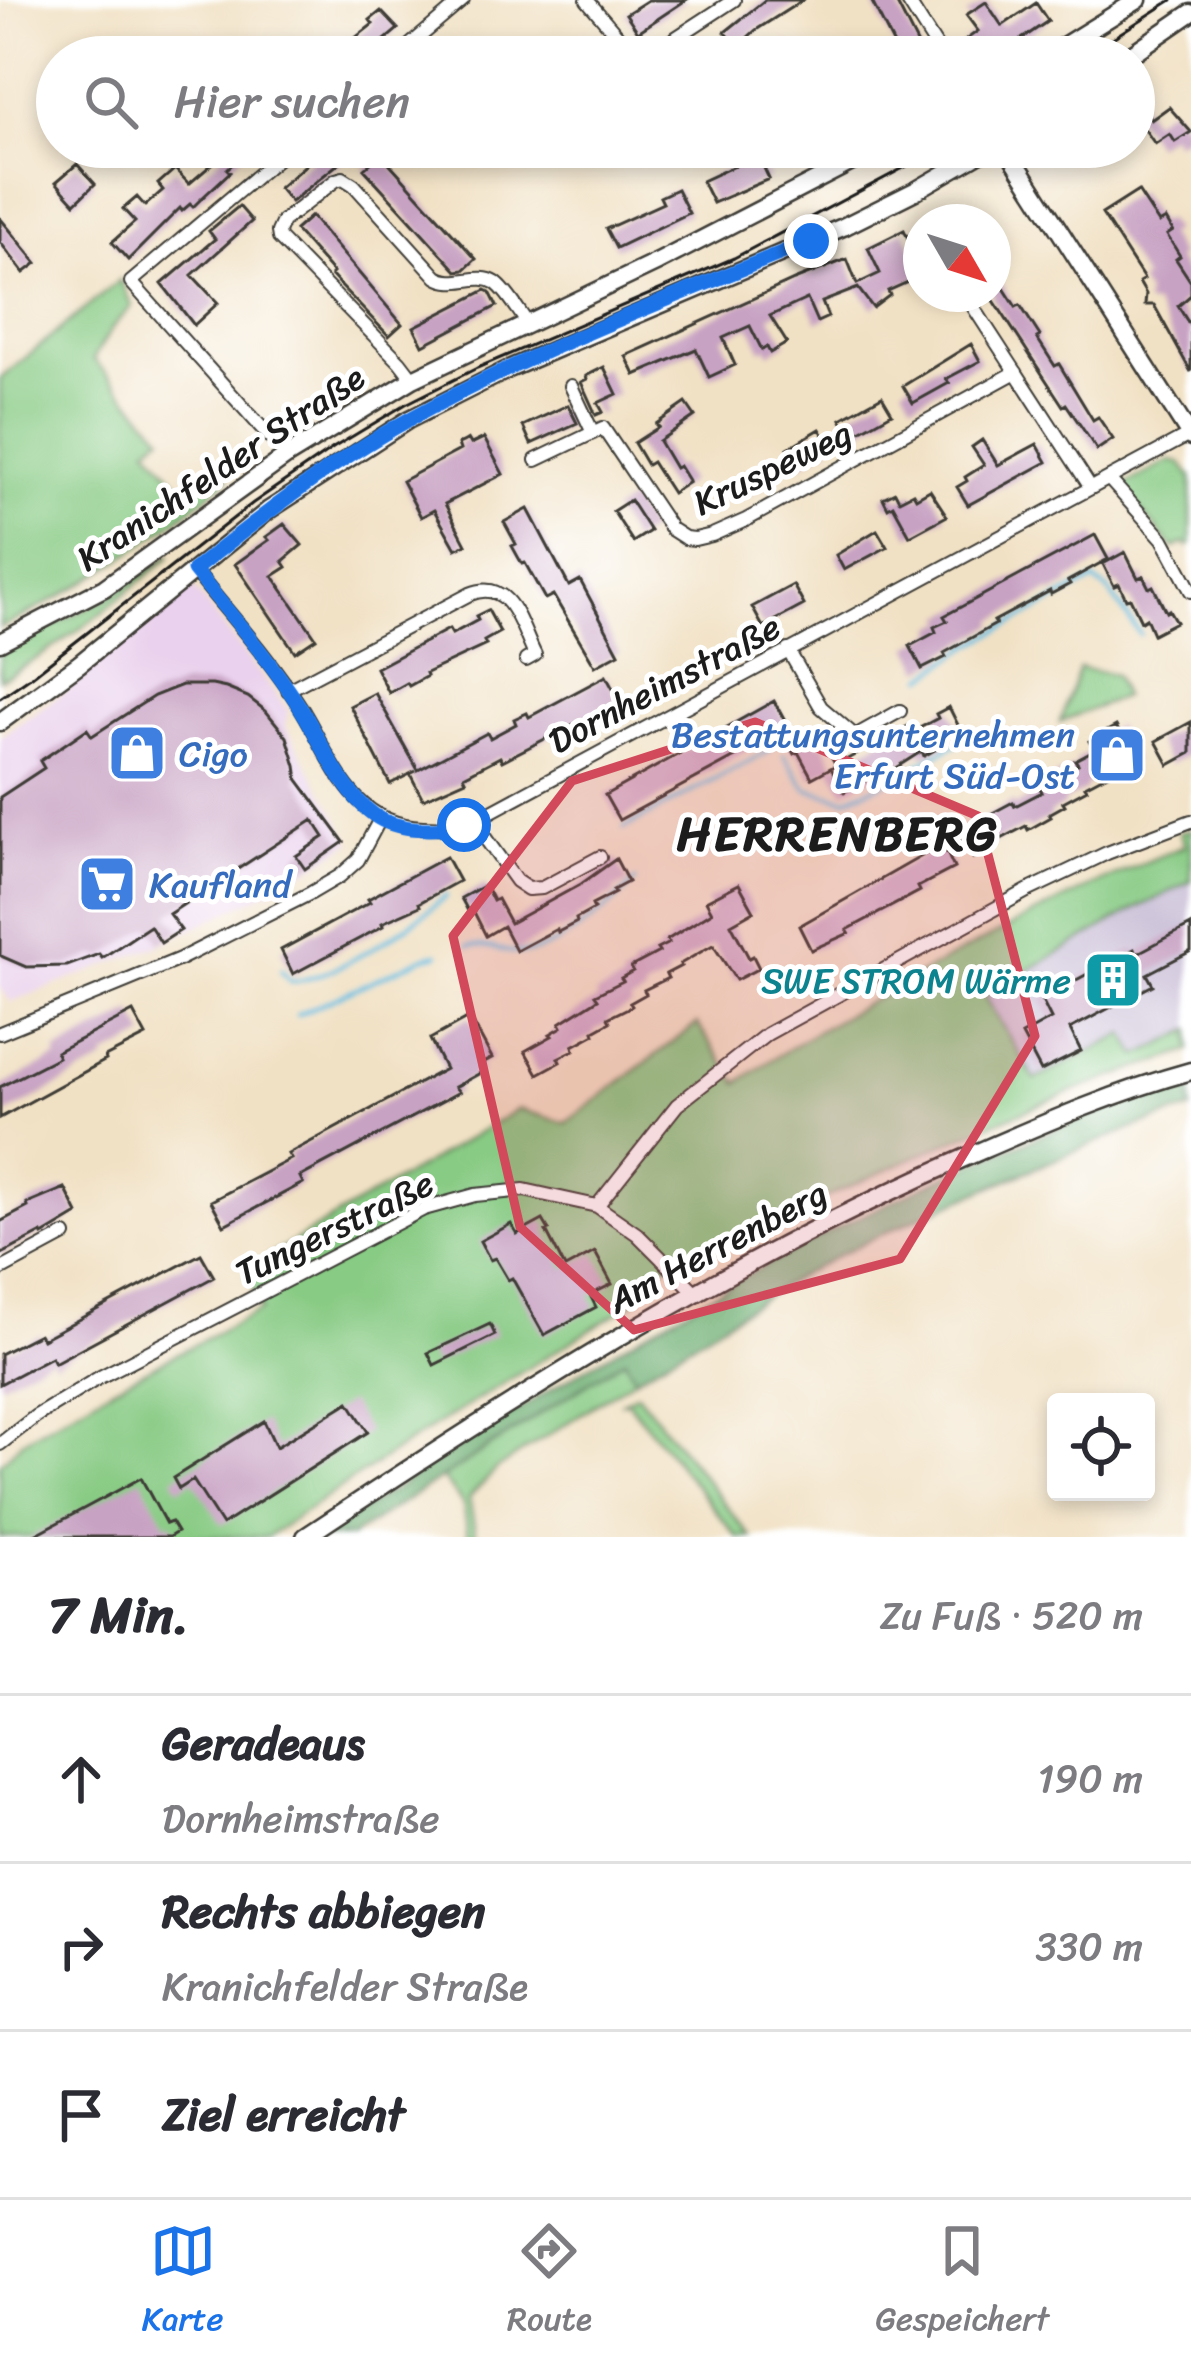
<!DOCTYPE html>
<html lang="de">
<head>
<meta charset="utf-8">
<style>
  body { margin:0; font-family:Sriracha,sans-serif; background:#f2f2f3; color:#2b2b33 }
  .controls { position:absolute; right:36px; bottom:36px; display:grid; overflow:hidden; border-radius:12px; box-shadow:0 6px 18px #0003 }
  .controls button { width:108px; height:108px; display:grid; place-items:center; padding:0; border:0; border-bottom:3px solid #e1e1e2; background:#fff; color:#2b2b33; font:60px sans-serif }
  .compass { position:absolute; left:903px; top:204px; width:108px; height:108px; border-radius:50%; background:#fff; box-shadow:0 6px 18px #0003; rotate:129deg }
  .stop { position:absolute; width:36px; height:36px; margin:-27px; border:9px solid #1a73e8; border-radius:50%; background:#fff }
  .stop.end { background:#1a73e8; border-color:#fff; box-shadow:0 3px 12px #0008 }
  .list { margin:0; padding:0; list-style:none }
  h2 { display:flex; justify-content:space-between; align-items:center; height:156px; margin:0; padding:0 48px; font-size:51px }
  h2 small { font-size:39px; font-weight:400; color:#7c7c81 }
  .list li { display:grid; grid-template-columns:78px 1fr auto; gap:36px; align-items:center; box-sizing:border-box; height:168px; padding:0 48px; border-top:3px solid #e1e1e2 }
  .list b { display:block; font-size:45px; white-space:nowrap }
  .list p { margin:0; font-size:39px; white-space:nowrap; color:#7c7c81 }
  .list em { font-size:39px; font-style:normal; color:#7c7c81 }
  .icon { flex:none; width:66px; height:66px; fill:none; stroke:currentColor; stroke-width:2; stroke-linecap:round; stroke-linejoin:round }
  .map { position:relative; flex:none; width:1191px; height:1537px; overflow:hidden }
  .search { position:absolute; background:#fff; box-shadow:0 6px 18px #0003; left:36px; right:36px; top:36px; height:132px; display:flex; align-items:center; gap:30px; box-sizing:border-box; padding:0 42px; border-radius:66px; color:#7c7c81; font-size:45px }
  .sheet { height:660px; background:#fff }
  nav { display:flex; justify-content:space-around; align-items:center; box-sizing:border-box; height:168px; border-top:3px solid #e1e1e2; background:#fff; font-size:33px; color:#7c7c81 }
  nav a { display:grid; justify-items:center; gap:6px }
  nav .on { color:#1a73e8 }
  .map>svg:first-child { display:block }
</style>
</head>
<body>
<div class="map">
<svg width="1191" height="1537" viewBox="0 0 1191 1537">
  <rect width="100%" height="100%" fill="#fff"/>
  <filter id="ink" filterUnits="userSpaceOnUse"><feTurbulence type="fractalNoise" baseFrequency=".00833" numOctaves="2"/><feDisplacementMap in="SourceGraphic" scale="24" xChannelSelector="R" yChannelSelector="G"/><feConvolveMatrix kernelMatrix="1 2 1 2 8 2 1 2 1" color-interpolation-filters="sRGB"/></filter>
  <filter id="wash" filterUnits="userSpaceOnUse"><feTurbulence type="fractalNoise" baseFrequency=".004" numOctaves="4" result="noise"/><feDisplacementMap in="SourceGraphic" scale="48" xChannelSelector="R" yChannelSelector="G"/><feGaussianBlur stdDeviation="2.7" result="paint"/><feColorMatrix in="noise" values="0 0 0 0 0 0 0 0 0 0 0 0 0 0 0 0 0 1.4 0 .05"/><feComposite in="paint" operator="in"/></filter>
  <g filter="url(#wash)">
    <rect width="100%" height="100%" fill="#f1e1c4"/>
    <path fill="#ead1ed" d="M 191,585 L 288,710 L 285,725 L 352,842 L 283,884 L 157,946 L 11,1002 L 0,987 L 0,737 L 66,691 Z"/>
    <path fill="#cabfd7" d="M 1191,881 L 1191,1030 L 1137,1056 L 1124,1034 L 1035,1080 L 984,996 L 1128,913 Z"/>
    <path fill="#88cb84" stroke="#527450" stroke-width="3" d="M 120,280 L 132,306 L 112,328 L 93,359 L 162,435 L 148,447 L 182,488 L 215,462 L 229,478 C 159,537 83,588 0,628 L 0,379 Z
      M 1170,461 L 1181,463 L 1191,476 L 1191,544 L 1187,546 L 1185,543 L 1173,548 L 1124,491 L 1123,486 Z
      M 169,555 L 170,557 C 115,601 63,648 0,679 L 0,653 L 109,597 Z
      M 1079,668 L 1115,675 L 1123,697 L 1060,722 Z
      M 1191,829 L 1191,881 L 1128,913 L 984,996 L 1035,1080 L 1125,1034 L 1138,1056 L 1191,1030 L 1191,1051 C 1031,1101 881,1170 731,1243 L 710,1244 L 647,1275 L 639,1299 L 401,1447 L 267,1537 L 0,1537 L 0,1464 L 22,1441 L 113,1387 L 261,1310 L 246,1270 L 518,1109 L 566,1123 L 697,1024 L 738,1083 C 798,1039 863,1006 928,970 C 1012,925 1096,881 1185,846 L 1180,832 Z
      M 625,1359 L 635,1378 L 497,1469 L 469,1498 L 476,1537 L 468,1537 L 463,1504 L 442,1478 Z
      M 637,1393 L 739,1522 L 751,1537 L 737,1537 L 628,1402 L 622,1402 Z"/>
    <path fill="#6eaf72" stroke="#456647" stroke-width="3" d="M 1191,1081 L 1191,1110 C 1138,1124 1086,1147 1035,1168 C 950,1204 864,1238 784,1285 C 734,1315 685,1348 635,1378 L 625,1359 L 350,1537 L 322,1537 C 594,1355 878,1181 1191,1081 Z"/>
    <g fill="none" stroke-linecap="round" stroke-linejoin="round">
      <path stroke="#62bde0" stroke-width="4.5" d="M 925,677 L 966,648 L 1094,580 L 1109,591 L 1140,634
        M 784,755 L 807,789 L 845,799 L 886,782 L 961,741
        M 624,828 L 767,752 L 779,739
        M 468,946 C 488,943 505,954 524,953 C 557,951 614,905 635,881
        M 281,970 L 291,982 C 336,977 412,926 446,896
        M 297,1015 L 425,957 L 438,954"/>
    </g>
    <g id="blocks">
      <path fill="#c8a2c3" d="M 648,0 L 686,0 L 638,32 L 626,14 Z
        M 765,0 L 803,0 L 756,30 L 738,46 L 725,32 Z
        M 871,0 L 895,0 L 924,57 L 900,57 Z
        M 986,2 L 1002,26 L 1036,3 L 1048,21 L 995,57 L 975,57 L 964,41 L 978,31 L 966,15 Z
        M 381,11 L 398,29 L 365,57 L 331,57 L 373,24 L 370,20 Z
        M 1134,92 L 1151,120 L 1169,107 L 1191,132 L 1175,142 L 1170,134 L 1155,144 L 1134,114 Z
        M 217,147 L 251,147 L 227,169 L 230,172 L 202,198 L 193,207 L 190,204 L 182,211 L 180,208 L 128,260 L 112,242 L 135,222 L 123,209 L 137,197 L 145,206 L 163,190 L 158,184 L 175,169 L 189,184 L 224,154 Z
        M 326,147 L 359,147 L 291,202 L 279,188 Z
        M 381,154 L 476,259 L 464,270 L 457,271 L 364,169 Z
        M 758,155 L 769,179 L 713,203 L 702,181 Z
        M 77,164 L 95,184 L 75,203 L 56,182 Z
        M 677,189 L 689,213 L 616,248 L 606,229 L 663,203 L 660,197 Z
        M 1138,191 L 1159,223 L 1166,219 L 1173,231 L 1167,235 L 1180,256 L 1176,259 L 1191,282 L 1191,295 L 1178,306 L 1191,327 L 1191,372 L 1154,305 L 1145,305 L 1146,294 L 1139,282 L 1144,279 L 1102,214 Z
        M 239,206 L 252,221 L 192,275 L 218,303 L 194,325 L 162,284 L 215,239 L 209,231 Z
        M 311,216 L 402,324 L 389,336 L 339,284 L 331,275 L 333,273 L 295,230 Z
        M 0,218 L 37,263 L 24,273 L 0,242 Z
        M 904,230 L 921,266 L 921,276 L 888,291 L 890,295 L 873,308 L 858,288 L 822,302 L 828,317 L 817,322 L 807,299 L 770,316 L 787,343 L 770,353 L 767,347 L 762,350 L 750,326 L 723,338 L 735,365 L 709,377 L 696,349 L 635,375 L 626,356 L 794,280 L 847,259 L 857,284 L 880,273 L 868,248 Z
        M 993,271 L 1016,307 L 1020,305 L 1040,336 L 1037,338 L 1055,366 L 1059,364 L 1093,420 L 1098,417 L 1113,439 L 1097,450 L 1066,404 L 1063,406 L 993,299 Z
        M 486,290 L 490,292 L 497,306 L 423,345 L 414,327 Z
        M 971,344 L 980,361 L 946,379 L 949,383 L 913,403 L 903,386 Z
        M 604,367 L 617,394 L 598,403 L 603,412 L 596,415 L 581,382 L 587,379 L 586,376 Z
        M 882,396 L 892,413 L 851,436 L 841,419 Z
        M 686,403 L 695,416 L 659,441 L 675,468 L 679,466 L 689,482 L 672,493 L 652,462 L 647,465 L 634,443 L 659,427 L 656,424 Z
        M 568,405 L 577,423 L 531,444 L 523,426 Z
        M 820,429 L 831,447 L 798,466 L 788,448 Z
        M 484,438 L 503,474 L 445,504 L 466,544 L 456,549 L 434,510 L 421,517 L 402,481 L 460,450 L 458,444 L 463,442 L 468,439 L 471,444 Z
        M 982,440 L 998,465 L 1037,444 L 1047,462 L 968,505 L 957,487 L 967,481 L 965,477 L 984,465 L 972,447 Z
        M 770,460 L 780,477 L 747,495 L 738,478 Z
        M 930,490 L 947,516 L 910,536 L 893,505 L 888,508 L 883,498 L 895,492 L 899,500 L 913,493 L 916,498 Z
        M 630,500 L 650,531 L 633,542 L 613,511 Z
        M 528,509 L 569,586 L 580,580 L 619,653 L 595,666 L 553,595 L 545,599 L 525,563 L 522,564 L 512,546 L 516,544 L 504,522 Z
        M 284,524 L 302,545 L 283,561 L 287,567 L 273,576 L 316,638 L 295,652 L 235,564 L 269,540 L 266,537 Z
        M 877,530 L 887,547 L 844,570 L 836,555 Z
        M 1095,535 L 1108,559 L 1068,581 L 1070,584 L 1051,594 L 1050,591 L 994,621 L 996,624 L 944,653 L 946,657 L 922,669 L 910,646 L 936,632 L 934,627 L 947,621 L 944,616 Z
        M 1125,552 L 1138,578 L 1143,576 L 1149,588 L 1153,586 L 1166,612 L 1169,610 L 1176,622 L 1153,634 L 1146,618 L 1141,621 L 1130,598 L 1126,599 L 1119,584 L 1114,586 L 1103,564 Z
        M 793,585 L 804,605 L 763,627 L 752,607 Z
        M 488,610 L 500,632 L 484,641 L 486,645 L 426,673 L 427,676 L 409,686 L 407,683 L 389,693 L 376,668 L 449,629 L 452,634 L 478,620 L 476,616 Z
        M 606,676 L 619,700 L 597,712 L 599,715 L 580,726 L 578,722 L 502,761 L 500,757 L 464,776 L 466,780 L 423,799 L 410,774 L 416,771 L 390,784 L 350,706 L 375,693 L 418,770 L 487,733 L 490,738 L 516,724 L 514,719 L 527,713 L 529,717 Z
        M 182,685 L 212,685 L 226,688 L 248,697 L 266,711 L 287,737 L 296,766 L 298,780 L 344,842 L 305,869 L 296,856 L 324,837 L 313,820 L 169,914 L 181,930 L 161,943 L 150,926 L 102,958 L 99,954 L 67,966 L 26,967 L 3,957 L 0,955 L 0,797 L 44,768 L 40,761 L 87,729 L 92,736 L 154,696 Z
        M 774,701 L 787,725 L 747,747 L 748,750 L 619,820 L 605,795 Z
        M 949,707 L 961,731 L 945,739 L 947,743 L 924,756 L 922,751 L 886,774 L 884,771 L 844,792 L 831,768 L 908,726 L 912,732 L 938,718 L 936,714 Z
        M 1191,722 L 1191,753 L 1169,765 L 1156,741 Z
        M 1116,726 L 1134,760 L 1085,786 L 1087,789 L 1063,802 L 1065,805 L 1049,814 L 1051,817 L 1028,830 L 1026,826 L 990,845 L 991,848 L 973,858 L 957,832 L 1013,802 L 1015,806 L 1042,792 L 1040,788 L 1052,781 L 1051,779 L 1078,764 L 1075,760 L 1094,750 L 1089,741 Z
        M 811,729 L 819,744 L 823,742 L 836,765 L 812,778 L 798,752 L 794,754 L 787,742 Z
        M 943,844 L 954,868 L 918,887 L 920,891 L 847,930 L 849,933 L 811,950 L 799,926 Z
        M 446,857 L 459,881 L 419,903 L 420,906 L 382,923 L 383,926 L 293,974 L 281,950 L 370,902 L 368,899 Z
        M 616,859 L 628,882 L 613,890 L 615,893 L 592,905 L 594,909 L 576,919 L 577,922 L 558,932 L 557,929 L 516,951 L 503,926 L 486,936 L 472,908 L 468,911 L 461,898 L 485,885 L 493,901 L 497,899 L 510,923 L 581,884 Z
        M 739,884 L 754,911 L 731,924 L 749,958 L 753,956 L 759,968 L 736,980 L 713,945 L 680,964 L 681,966 L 666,974 L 668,978 L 644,990 L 646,994 L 630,1003 L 632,1006 L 608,1018 L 610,1022 L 594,1031 L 595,1034 L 573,1046 L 574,1050 L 558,1058 L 560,1062 L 538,1074 L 525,1051 L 552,1036 L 550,1034 L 562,1027 L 560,1023 L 598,999 L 595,995 L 623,981 L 621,978 L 633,971 L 631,967 L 659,952 L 657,949 L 669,943 L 667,940 L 712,912 L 706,901 Z
        M 1191,925 L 1191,951 L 1147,974 L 1153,985 L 1070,1029 L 1081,1051 L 1041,1071 L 1022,1035 L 1051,1019 L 1041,999 L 1134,949 L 1136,954 Z
        M 133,1012 L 146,1036 L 105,1057 L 106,1060 L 0,1118 L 0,1087 L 58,1057 L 56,1052 Z
        M 470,1017 L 492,1058 L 479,1065 L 482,1072 L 455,1087 L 459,1092 L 300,1177 L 303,1183 L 224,1225 L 211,1201 L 291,1159 L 288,1154 L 445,1069 L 430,1039 Z
        M 65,1188 L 78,1214 L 43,1235 L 42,1233 L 0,1255 L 0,1222 L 28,1207 L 27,1204 Z
        M 543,1220 L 549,1230 L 546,1231 L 565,1268 L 595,1252 L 612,1284 L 590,1295 L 596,1307 L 544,1335 L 512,1278 L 508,1280 L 495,1258 L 490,1260 L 480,1241 L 511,1224 L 517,1234 Z
        M 201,1254 L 214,1277 L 54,1363 L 51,1357 L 0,1384 L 0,1354 L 39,1334 L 42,1339 Z
        M 490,1324 L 495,1335 L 434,1365 L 428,1353 Z
        M 349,1402 L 368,1432 L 222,1525 L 193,1480 L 179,1489 L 173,1478 L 264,1421 L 276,1447 Z
        M 141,1478 L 166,1524 L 171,1522 L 177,1532 L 169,1537 L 31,1537 Z"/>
    </g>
  </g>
  <g filter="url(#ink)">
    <use href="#blocks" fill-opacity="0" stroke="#3c3a35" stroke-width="3"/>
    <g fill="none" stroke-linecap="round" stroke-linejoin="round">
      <defs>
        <path id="street" d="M 587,0 L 634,55 L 648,56 L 734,0
          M 907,0 L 943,57
          M 396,57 L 463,0
          M 965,294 L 1091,488
          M 413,379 L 400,362 L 279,238 L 278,232 L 283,221 L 336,180 L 343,178 L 354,185 L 437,277 C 456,289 478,271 496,283 C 508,292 519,312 528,324
          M 571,386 L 593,433
          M 287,456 L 131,282 L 291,147
          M 536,460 L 603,428 L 671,529 L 685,538 L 695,539 L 712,535 L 746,520 L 1016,372
          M 1109,479 L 1163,539 L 1191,591
          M 194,570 C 228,613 268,656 298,703 C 332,756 348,825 423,827 C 442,828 459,828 477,819 L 1191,434
          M 788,650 L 821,707 L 855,736 L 900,711
          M 288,690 L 470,594 C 511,577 520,626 535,655 L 526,660
          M 473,821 L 516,881 L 528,889 L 542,888 L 600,857
          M 0,1033 L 180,959 L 311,893 L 340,876 L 358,860 L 380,819
          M 597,1206 L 677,1105 L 767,1034 L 1027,891 L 1107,853 L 1191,821
          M 0,1270 L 65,1235
          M 0,1444 L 36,1416 L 100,1377 L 424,1209 L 475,1195 L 524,1190 L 597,1206 L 637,1234 L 695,1292"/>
        <path id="secondary" d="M 1046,57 L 1138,0
          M 1127,57 L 1191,13
          M 1006,147 L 1191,437
          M 0,642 L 104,588 L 287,456 L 413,379 L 658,262 L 881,147
          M 0,722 L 79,664 L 269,510 L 408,420 L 511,368 L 843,227 L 915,191 L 991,147
          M 305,1537 C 521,1393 739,1255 978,1152 C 1047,1122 1118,1091 1191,1071"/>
      </defs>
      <use href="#street" stroke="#3c3a35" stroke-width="16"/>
      <use href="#secondary" stroke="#3c3a35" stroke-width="21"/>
      <use href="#street" stroke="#fff" stroke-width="12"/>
      <use href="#secondary" stroke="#fff" stroke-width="16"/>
      <path stroke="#1c1c1c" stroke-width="3" d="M 1083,57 L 1172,0
        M 0,698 L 32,676 L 253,503 L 333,448 L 406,404 L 477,368 L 734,258 L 943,147"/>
    </g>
  </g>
  <g fill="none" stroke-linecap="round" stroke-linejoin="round" filter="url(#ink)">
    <path stroke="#1a73e8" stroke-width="15" d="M 464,825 C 437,831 397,832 374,815 C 337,787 321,738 296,701 C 266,655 228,612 194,570 C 263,515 333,461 410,419 C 538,348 676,296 811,241"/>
  </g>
  <path fill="#d1495b" fill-opacity="0.2" stroke="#d1495b" stroke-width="9" stroke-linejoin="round" d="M 755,722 L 978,816 L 1035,1036 L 900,1259 L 634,1330 L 520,1227 L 453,936 L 572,781 Z"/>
  <defs>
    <symbol id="shop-square" viewBox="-11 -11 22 22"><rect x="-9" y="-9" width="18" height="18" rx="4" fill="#3f7fe0" stroke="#fff"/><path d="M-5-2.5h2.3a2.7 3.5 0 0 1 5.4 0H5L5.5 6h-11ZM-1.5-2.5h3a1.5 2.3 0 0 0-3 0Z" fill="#fff"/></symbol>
    <symbol id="supermarket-square" viewBox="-11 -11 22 22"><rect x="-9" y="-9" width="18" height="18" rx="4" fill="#3f7fe0" stroke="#fff"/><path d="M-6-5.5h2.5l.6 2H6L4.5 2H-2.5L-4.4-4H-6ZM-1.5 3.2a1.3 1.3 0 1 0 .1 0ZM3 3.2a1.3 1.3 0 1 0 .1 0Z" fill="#fff"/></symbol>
    <symbol id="building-square" viewBox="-11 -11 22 22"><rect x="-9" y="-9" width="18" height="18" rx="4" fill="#0f9aa8" stroke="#fff"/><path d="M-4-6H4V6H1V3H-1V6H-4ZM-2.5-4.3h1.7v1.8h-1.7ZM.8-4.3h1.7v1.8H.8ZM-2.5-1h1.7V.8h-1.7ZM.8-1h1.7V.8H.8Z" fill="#fff"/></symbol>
  </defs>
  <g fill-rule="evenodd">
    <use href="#shop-square" x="104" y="720" width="66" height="66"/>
    <use href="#shop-square" x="1084" y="722" width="66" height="66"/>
    <use href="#supermarket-square" x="74" y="851" width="66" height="66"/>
    <use href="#building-square" x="1080" y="947" width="66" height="66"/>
  </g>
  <g text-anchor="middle" stroke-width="10" stroke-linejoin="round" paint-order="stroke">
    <g font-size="36" fill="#1c1c1c" stroke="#fff">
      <text transform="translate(220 467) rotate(-34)" y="13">Kranichfelder Straße</text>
      <text transform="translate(772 467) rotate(-26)" y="13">Kruspeweg</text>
      <text transform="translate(664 683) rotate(-28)" y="13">Dornheimstraße</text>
      <text transform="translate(334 1227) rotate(-26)" y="13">Tungerstraße</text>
      <text transform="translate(717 1246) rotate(-28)" y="13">Am Herrenberg</text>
    </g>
    <g font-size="36" fill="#366cbe" stroke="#fff" text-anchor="start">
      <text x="1075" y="747" text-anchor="end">Bestattungsunternehmen<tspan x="1075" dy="41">Erfurt Süd-Ost</tspan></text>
      <text x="179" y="766">Cigo</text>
      <text x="149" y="897">Kaufland</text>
    </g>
    <g font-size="36" fill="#0d838f" stroke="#fff" text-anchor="end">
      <text x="1071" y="993">SWE STROM Wärme</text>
    </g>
    <g font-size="48" font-weight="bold" letter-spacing="3" fill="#1c1c1c" stroke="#fff">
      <text x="838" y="850">HERRENBERG</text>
    </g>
  </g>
</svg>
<div class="controls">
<button><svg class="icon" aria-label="locate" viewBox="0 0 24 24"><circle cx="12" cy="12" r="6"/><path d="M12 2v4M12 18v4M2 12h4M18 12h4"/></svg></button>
</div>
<svg class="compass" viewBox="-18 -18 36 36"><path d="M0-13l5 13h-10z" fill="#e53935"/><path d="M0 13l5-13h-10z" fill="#7c7c81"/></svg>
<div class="stop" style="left:464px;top:825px"></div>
<div class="stop end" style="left:811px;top:241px"></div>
<div class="search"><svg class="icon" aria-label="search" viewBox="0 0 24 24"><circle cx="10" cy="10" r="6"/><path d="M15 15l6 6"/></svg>Hier suchen</div>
</div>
<section class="sheet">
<h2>7 Min.<small>Zu Fuß · 520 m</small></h2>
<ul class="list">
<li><svg class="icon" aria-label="ahead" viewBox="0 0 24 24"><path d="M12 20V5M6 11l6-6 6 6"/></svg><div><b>Geradeaus</b><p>Dornheimstraße</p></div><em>190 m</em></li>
<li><svg class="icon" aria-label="right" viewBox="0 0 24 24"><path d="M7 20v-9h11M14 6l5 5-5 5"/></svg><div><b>Rechts abbiegen</b><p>Kranichfelder Straße</p></div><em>330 m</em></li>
<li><svg class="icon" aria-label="arrive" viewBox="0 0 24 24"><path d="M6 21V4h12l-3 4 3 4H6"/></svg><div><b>Ziel erreicht</b></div></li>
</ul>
</section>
<nav>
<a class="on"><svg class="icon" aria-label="map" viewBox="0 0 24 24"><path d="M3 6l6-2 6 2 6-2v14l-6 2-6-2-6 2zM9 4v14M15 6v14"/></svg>Karte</a>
<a><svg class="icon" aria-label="directions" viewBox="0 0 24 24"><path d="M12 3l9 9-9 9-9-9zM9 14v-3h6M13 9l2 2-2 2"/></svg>Route</a>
<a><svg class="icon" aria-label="saved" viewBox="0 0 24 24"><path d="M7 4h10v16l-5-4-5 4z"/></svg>Gespeichert</a>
</nav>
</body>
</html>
